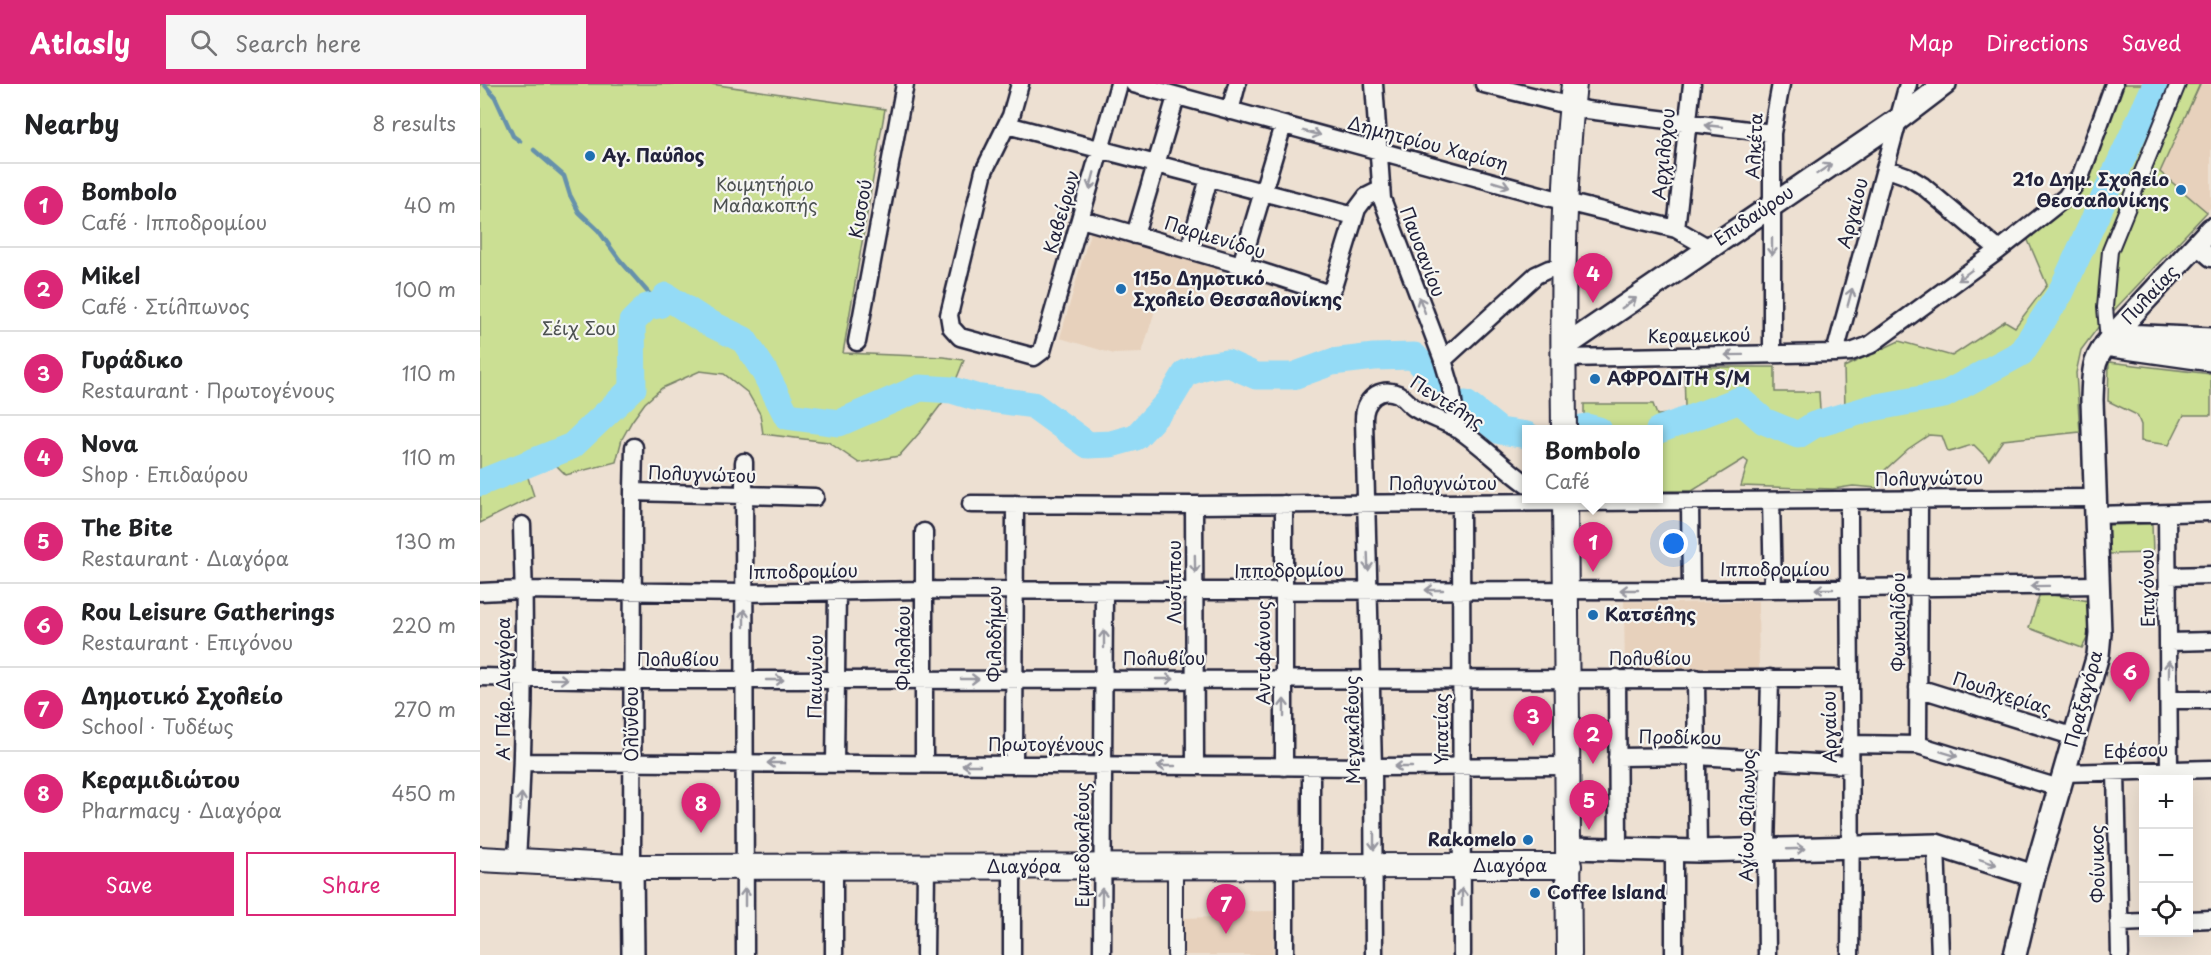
<!DOCTYPE html>
<html lang="en">
<head>
<meta charset="utf-8">
<style>
  body { margin:0; font-family:"Playpen Sans",sans-serif; background:#f6f6f6; color:#202124 }
  .controls { position:absolute; right:18px; bottom:18px; display:grid; overflow:hidden; border-radius:0px; box-shadow:0 6px 24px #0002 }
  .controls button { width:54px; height:54px; display:grid; place-items:center; padding:0; border:0; border-bottom:2px solid #e0e0e0; background:#fff; color:#202124; font:30px sans-serif }
  .you { position:absolute; left:1194px; top:460px; width:21px; height:21px; margin:-15px; border:4px solid #fff; border-radius:50%; background:#1a73e8; box-shadow:0 0 0 9px #1a73e833 }
  .badge { display:grid; place-items:center; width:39px; height:39px; border-radius:50%; background:#db2777; color:#fff; font-size:20px; font-weight:700 }
  .pin { position:absolute; translate:-50% -50px; filter:drop-shadow(0 2px 3px #0008) }
  .pin::after { content:''; position:absolute; top:32px; width:21px; height:18px; background:inherit; clip-path:polygon(0 0,100% 0,50% 100%) }
  .popup { position:absolute; left:1042px; top:341px; width:141px; height:78px; box-sizing:border-box; display:grid; place-content:center; border-radius:0px; background:#fff; filter:drop-shadow(0 2px 4px #0005); font-size:20px; white-space:nowrap; color:#757577 }
  .popup b { font-size:22px; color:#202124 }
  .popup::after { content:''; position:absolute; left:50%; top:100%; margin-left:-12px; border:12px solid transparent; border-top-color:#fff }
  .list { margin:0; padding:0; list-style:none }
  h2 { display:flex; justify-content:space-between; align-items:center; height:78px; margin:0; padding:0 24px; font-size:26px }
  h2 small { font-size:20px; font-weight:400; color:#757577 }
  .list li { display:grid; grid-template-columns:39px 1fr auto; gap:18px; align-items:center; box-sizing:border-box; height:84px; padding:0 24px; border-top:2px solid #e0e0e0 }
  .list b { display:block; font-size:22px; white-space:nowrap }
  .list p { margin:0; font-size:20px; white-space:nowrap; color:#757577 }
  .list em { font-size:20px; font-style:normal; color:#757577 }
  .actions { display:flex; gap:12px; padding:18px 24px }
  .actions a { flex:1; padding:14px 0; border:2px solid #db2777; border-radius:0px; text-align:center; font-size:21px; color:#db2777 }
  .actions .main { background:#db2777; color:#fff }
  .icon { flex:none; width:33px; height:33px; fill:none; stroke:currentColor; stroke-width:2; stroke-linecap:round; stroke-linejoin:round }
  .map { position:relative; flex:none; width:1731px; height:871px; overflow:hidden }
  header { display:flex; align-items:center; gap:36px; box-sizing:border-box; height:84px; padding:0 30px; background:#db2777; color:#fff }
  header strong { font-size:28px }
  nav { display:flex; gap:33px; margin-inline-start:auto; font-size:21px }
  .search { width:420px; height:54px; background:#f6f6f6; display:flex; align-items:center; gap:15px; box-sizing:border-box; padding:0 21px; border-radius:0px; color:#757577; font-size:22px }
  main { display:flex }
  aside { flex:1; background:#fff }
  .map>svg:first-child { display:block }
</style>
</head>
<body>
<header>
<strong>Atlasly</strong>
<div class="search"><svg class="icon" aria-label="search" viewBox="0 0 24 24"><circle cx="10" cy="10" r="6"/><path d="M15 15l6 6"/></svg>Search here</div>
<nav><a>Map</a><a>Directions</a><a>Saved</a></nav>
</header>
<main>
<aside>
<h2>Nearby<small>8 results</small></h2>
<ul class="list">
<li><span class="badge">1</span><div><b>Bombolo</b><p>Café · Ιπποδρομίου</p></div><em>40 m</em></li>
<li><span class="badge">2</span><div><b>Mikel</b><p>Café · Στίλπωνος</p></div><em>100 m</em></li>
<li><span class="badge">3</span><div><b>Γυράδικο</b><p>Restaurant · Πρωτογένους</p></div><em>110 m</em></li>
<li><span class="badge">4</span><div><b>Nova</b><p>Shop · Επιδαύρου</p></div><em>110 m</em></li>
<li><span class="badge">5</span><div><b>The Bite</b><p>Restaurant · Διαγόρα</p></div><em>130 m</em></li>
<li><span class="badge">6</span><div><b>Rou Leisure Gatherings</b><p>Restaurant · Επιγόνου</p></div><em>220 m</em></li>
<li><span class="badge">7</span><div><b>Δημοτικό Σχολείο</b><p>School · Τυδέως</p></div><em>270 m</em></li>
<li><span class="badge">8</span><div><b>Κεραμιδιώτου</b><p>Pharmacy · Διαγόρα</p></div><em>450 m</em></li>
</ul>
<div class="actions"><a class="main">Save</a><a>Share</a></div>
</aside>
<div class="map">
<svg width="1731" height="871" viewBox="0 0 1731 871">
  <rect width="100%" height="100%" fill="#ede0d2"/>
  <filter id="ink" filterUnits="userSpaceOnUse"><feTurbulence type="fractalNoise" baseFrequency=".0167" numOctaves="2"/><feDisplacementMap in="SourceGraphic" scale="12" xChannelSelector="R" yChannelSelector="G"/><feConvolveMatrix kernelMatrix="1 2 1 2 8 2 1 2 1" color-interpolation-filters="sRGB"/></filter>
  <g filter="url(#ink)">
    <path fill="#e7d1bc" d="M 1720,0 L 1731,0 L 1731,123 L 1619,242 L 1679,88 Z
      M 611,145 L 739,181 L 729,207 L 675,226 L 662,269 L 634,270 L 580,254 Z
      M 1144,517 L 1196,519 L 1278,517 L 1279,591 L 1145,592 Z
      M 794,827 L 793,871 L 702,871 L 702,834 L 735,833 L 740,828 Z"/>
    <path fill="#cbdf93" stroke="#768067" stroke-width="1.5" d="M 0,0 L 231,0 L 405,25 L 363,269 L 464,273 L 484,276 L 472,306 L 442,346 L 419,372 L 379,379 L 348,358 L 283,350 L 280,330 L 268,309 L 244,290 L 220,287 L 182,304 L 165,319 L 152,337 L 142,355 L 136,378 L 86,391 L 74,379 L 42,375 L 54,412 L 0,439 Z
      M 1639,0 L 1720,0 L 1680,88 L 1727,128 L 1619,242 L 1601,266 L 1596,289 L 1600,348 L 1523,356 L 1509,376 L 1494,361 C 1484,362 1478,367 1468,368 L 1462,352 L 1449,351 L 1428,365 L 1405,386 L 1397,404 L 1373,402 L 1353,405 L 1261,402 L 1268,378 L 1264,375 L 1212,407 L 1179,407 L 1179,346 L 1104,345 L 1104,320 L 1173,320 L 1177,331 L 1203,329 L 1207,323 L 1205,323 L 1204,283 L 1295,283 L 1295,308 L 1339,308 L 1340,326 L 1365,325 L 1364,283 L 1419,257 L 1472,272 L 1525,237 L 1535,243 L 1567,201 L 1547,154 L 1588,118 Z
      M 1629,278 L 1731,290 L 1731,331 L 1704,331 L 1689,361 L 1661,357 L 1661,341 L 1657,331 L 1628,317 Z
      M 1672,440 L 1673,469 L 1629,470 L 1628,441 Z
      M 1560,509 L 1615,518 L 1612,545 L 1602,564 L 1549,544 Z"/>
    <g fill="none" stroke-linecap="round" stroke-linejoin="round">
      <path stroke="#6691ab" stroke-width="4.5" d="M 4,0 L 15,13 L 33,52 L 40,57
        M 54,66 L 84,92 L 90,111 L 99,128 L 118,146 L 139,175 L 179,221"/>
      <path stroke="#94dbf6" stroke-width="27" d="M 986,320 L 1020,347 L 1047,351
        M 1094,346 L 1107,343 L 1119,346
        M 1179,346 L 1260,316 L 1284,337 L 1318,351 L 1334,341 L 1392,324 L 1464,311 L 1541,269 L 1581,208 L 1676,0
        M 0,399 L 92,362 L 153,304 L 152,238 L 167,223 L 179,221 L 186,212 L 223,236 L 264,256 L 283,285 L 307,332 L 359,339 L 440,304 L 472,306 L 495,313 L 553,321 L 608,361 L 631,360 L 656,353 L 689,317 L 706,289 L 725,282 L 747,279 L 776,292 L 813,292 L 852,278 L 894,273 L 934,272 L 957,297"/>
      <defs>
        <path id="pedestrian" d="M 1626,260 L 1628,257 L 1625,223 L 1630,167 L 1698,0
          M 695,871 L 695,783"/>
        <path id="minor" d="M 540,0 L 531,32 L 504,87 L 469,231 L 471,243 L 480,253 L 554,273 L 562,267 L 639,0
          M 654,0 L 1086,118 L 1196,145 L 1229,164
          M 894,0 L 902,115 L 963,276 L 971,303 L 977,345
          M 1004,0 L 1107,26 L 1292,49
          M 750,27 L 757,0
          M 527,41 L 874,132
          M 1405,84 L 1427,92 L 1443,102 L 1519,166
          M 601,135 L 761,181 L 847,209 L 853,203 L 877,125 L 886,113 L 900,106
          M 1196,145 L 1212,0
          M 655,151 L 696,13
          M 1716,161 L 1731,174
          M 709,166 L 729,94
          M 761,181 L 803,41
          M 377,258 L 425,0
          M 1355,269 L 1428,0
          M 1292,270 L 1292,49 L 1301,0
          M 1084,274 L 1355,269 L 1371,268 L 1390,261 L 1519,166 L 1586,113 L 1601,91 L 1634,0
          M 963,276 L 1056,191 L 1069,185 L 1085,186
          M 154,363 L 153,408 L 335,413
          M 264,378 L 265,871
          M 1369,416 C 1369,567 1372,719 1370,871
          M 1291,417 L 1293,505
          M 981,419 L 982,871
          M 1210,419 L 1211,506
          M 491,420 L 714,421 L 1615,414
          M 714,421 L 715,682
          M 1687,430 L 1689,685
          M 1615,431 L 1731,428
          M 444,448 L 444,680
          M 1688,492 L 1731,491
          M 0,508 L 44,506 L 264,509 L 444,506 L 716,507 L 1211,506 L 1618,501
          M 1689,558 L 1731,557
          M 0,593 L 152,596 L 1369,595
          M 1137,594 L 1138,765
          M 1216,594 L 1218,767
          M 1438,604 L 1595,653
          M 1689,616 L 1731,616
          M 1369,660 L 1438,661 L 1579,704
          M 1438,661 L 1439,414
          M 1137,673 L 1217,672 L 1369,681
          M 43,678 L 893,683 L 1088,682
          M 355,680 L 357,506
          M 534,681 L 535,420
          M 804,683 L 804,420
          M 1636,688 L 1640,871
          M 1583,689 L 1731,685
          M 1456,761 L 1460,871
          M 37,776 C 44,664 46,553 42,441
          M 152,783 L 153,408
          M 354,783 L 354,871
          M 831,783 L 831,683
          M 1708,836 L 1731,835
          M 1639,839 L 1664,838
          M 445,871 L 446,783
          M 532,871 L 532,783
          M 622,871 L 624,507
          M 805,871 L 805,783
          M 894,871 L 893,683 L 884,335 C 884,317 899,301 918,310 C 925,314 929,321 936,325 C 949,333 965,337 978,345 C 1002,361 1023,383 1047,400
          M 1194,871 L 1194,766
          M 1287,871 L 1286,766 L 1290,594"/>
        <path id="tertiary" d="M 1644,251 L 1731,255
          M 1625,261 L 1731,276
          M 1083,264 L 1419,35 L 1465,0
          M 1089,764 L 1218,767 L 1456,761 L 1554,792
          M 152,783 L 153,871
          M 1535,871 L 1554,792 L 1618,571 L 1620,549 L 1612,316 C 1613,284 1612,275 1634,250 L 1731,145"/>
        <path id="secondary" d="M 1084,346 C 1083,231 1081,114 1094,0
          M 1085,414 L 1089,871
          M 0,775 L 152,783 L 1089,782"/>
      </defs>
      <use href="#pedestrian" stroke="#22223b" stroke-width="18"/>
      <use href="#minor" stroke="#22223b" stroke-width="21"/>
      <use href="#tertiary" stroke="#22223b" stroke-width="26"/>
      <use href="#secondary" stroke="#22223b" stroke-width="28"/>
      <use href="#pedestrian" stroke="#f6f6f2" stroke-width="14"/>
      <use href="#minor" stroke="#f6f6f2" stroke-width="16"/>
      <use href="#tertiary" stroke="#f6f6f2" stroke-width="21"/>
      <use href="#secondary" stroke="#f6f6f2" stroke-width="24"/>
    </g>
    <defs><path id="oneway-shaft" d="M-6 0H5M1.5-3L5.5 0L1.5 3" fill="none" stroke-width="1.6" stroke-linecap="round" stroke-linejoin="round" transform="scale(1.5)"/></defs>
    <g stroke="#9797a0">
      <use href="#oneway-shaft" transform="translate(1234 42) rotate(-174)"/>
      <use href="#oneway-shaft" transform="translate(832 49) rotate(14)"/>
      <use href="#oneway-shaft" transform="translate(1344 85) rotate(-34)"/>
      <use href="#oneway-shaft" transform="translate(612 97) rotate(105)"/>
      <use href="#oneway-shaft" transform="translate(1021 100) rotate(16)"/>
      <use href="#oneway-shaft" transform="translate(1292 163) rotate(90)"/>
      <use href="#oneway-shaft" transform="translate(1485 191) rotate(143)"/>
      <use href="#oneway-shaft" transform="translate(1370 213) rotate(-75)"/>
      <use href="#oneway-shaft" transform="translate(1149 219) rotate(-35)"/>
      <use href="#oneway-shaft" transform="translate(942 221) rotate(-111)"/>
      <use href="#oneway-shaft" transform="translate(1254 271) rotate(179)"/>
      <use href="#oneway-shaft" transform="translate(888 478) rotate(88)"/>
      <use href="#oneway-shaft" transform="translate(715 480) rotate(89)"/>
      <use href="#oneway-shaft" transform="translate(1560 502) rotate(179)"/>
      <use href="#oneway-shaft" transform="translate(1344 505) rotate(180)"/>
      <use href="#oneway-shaft" transform="translate(954 506) rotate(180)"/>
      <use href="#oneway-shaft" transform="translate(1149 506) rotate(-180)"/>
      <use href="#oneway-shaft" transform="translate(264 534) rotate(-90)"/>
      <use href="#oneway-shaft" transform="translate(624 555) rotate(-90)"/>
      <use href="#oneway-shaft" transform="translate(1689 585) rotate(-90)"/>
      <use href="#oneway-shaft" transform="translate(79 595) rotate(1)"/>
      <use href="#oneway-shaft" transform="translate(490 595)"/>
      <use href="#oneway-shaft" transform="translate(685 595)"/>
      <use href="#oneway-shaft" transform="translate(295 596)"/>
      <use href="#oneway-shaft" transform="translate(804 624) rotate(-90)"/>
      <use href="#oneway-shaft" transform="translate(1469 670) rotate(17)"/>
      <use href="#oneway-shaft" transform="translate(296 679) rotate(-180)"/>
      <use href="#oneway-shaft" transform="translate(491 681) rotate(-180)"/>
      <use href="#oneway-shaft" transform="translate(686 682) rotate(-180)"/>
      <use href="#oneway-shaft" transform="translate(923 683) rotate(180)"/>
      <use href="#oneway-shaft" transform="translate(41 718) rotate(-86)"/>
      <use href="#oneway-shaft" transform="translate(894 757) rotate(90)"/>
      <use href="#oneway-shaft" transform="translate(1316 765) rotate(-2)"/>
      <use href="#oneway-shaft" transform="translate(1508 778) rotate(18)"/>
      <use href="#oneway-shaft" transform="translate(265 813) rotate(-90)"/>
      <use href="#oneway-shaft" transform="translate(622 813) rotate(-90)"/>
      <use href="#oneway-shaft" transform="translate(982 813) rotate(-90)"/>
    </g>
  </g>
  <g fill="#1f6fb2" stroke="#f6f6f2" stroke-width="2">
    <circle cx="110" cy="72" r="6"/>
    <circle cx="1701" cy="106" r="6"/>
    <circle cx="641" cy="205" r="6"/>
    <circle cx="1115" cy="295" r="6"/>
    <circle cx="1113" cy="531" r="6"/>
    <circle cx="1048" cy="756" r="6"/>
    <circle cx="1055" cy="809" r="6"/>
  </g>
  <g text-anchor="middle" stroke-width="4.5" stroke-linejoin="round" paint-order="stroke">
    <g font-size="18" fill="#22223b" stroke="#f6f6f2">
      <text transform="translate(948 60) rotate(15)" y="6">Δημητρίου Χαρίση</text>
      <text transform="translate(1275 62) rotate(-87)" y="6">Αλκέτα</text>
      <text transform="translate(1184 70) rotate(-84)" y="6">Αρχιλόχου</text>
      <text transform="translate(381 125) rotate(-80)" y="6">Κισσού</text>
      <text transform="translate(582 128) rotate(-74)" y="6">Καβείρων</text>
      <text transform="translate(1373 129) rotate(-75)" y="6">Αργαίου</text>
      <text transform="translate(1274 132) rotate(-34)" y="6">Επιδαύρου</text>
      <text transform="translate(735 154) rotate(17)" y="6">Παρμενίδου</text>
      <text transform="translate(942 168) rotate(69)" y="6">Παυσανίου</text>
      <text transform="translate(1670 211) rotate(-47)" y="6">Πυλαίας</text>
      <text transform="translate(1219 252) rotate(-1)" y="6">Κεραμεικού</text>
      <text transform="translate(967 319) rotate(32)" y="6">Πεντέλης</text>
      <text transform="translate(222 391) rotate(2)" y="6">Πολυγνώτου</text>
      <text transform="translate(1449 395) rotate(-1)" y="6">Πολυγνώτου</text>
      <text x="963" y="406">Πολυγνώτου</text>
      <text x="1295" y="492">Ιπποδρομίου</text>
      <text transform="translate(809 487) rotate(-1)" y="6">Ιπποδρομίου</text>
      <text transform="translate(323 488) rotate(-1)" y="6">Ιπποδρομίου</text>
      <text transform="translate(695 498) rotate(-90)" y="6">Λυσίππου</text>
      <text transform="translate(1668 504) rotate(-91)" y="6">Επιγόνου</text>
      <text transform="translate(1419 538) rotate(-90)" y="6">Φωκυλίδου</text>
      <text transform="translate(515 550) rotate(-90)" y="6">Φιλοδήμου</text>
      <text transform="translate(424 564) rotate(-90)" y="6">Φιλολάου</text>
      <text transform="translate(784 569) rotate(-90)" y="6">Αντιφάνους</text>
      <text x="684" y="581">Πολυβίου</text>
      <text x="1170" y="581">Πολυβίου</text>
      <text x="198" y="582">Πολυβίου</text>
      <text transform="translate(336 593) rotate(-89)" y="6">Παιωνίου</text>
      <text transform="translate(24 605) rotate(-90)" y="6">Α' Πάρ. Διαγόρα</text>
      <text transform="translate(1522 610) rotate(18)" y="6">Πουλχερίας</text>
      <text transform="translate(1604 615) rotate(-75)" y="6">Πραξαγόρα</text>
      <text transform="translate(152 640) rotate(-90)" y="6">Ολύνθου</text>
      <text transform="translate(1350 643) rotate(-91)" y="6">Αργαίου</text>
      <text transform="translate(962 645) rotate(-90)" y="6">Υπατίας</text>
      <text transform="translate(873 646) rotate(-91)" y="6">Μεγακλέους</text>
      <text transform="translate(1200 654) rotate(1)" y="6">Προδίκου</text>
      <text x="566" y="667">Πρωτογένους</text>
      <text transform="translate(1656 667) rotate(-2)" y="6">Εφέσου</text>
      <text transform="translate(1268 732) rotate(-89)" y="6">Αγίου Φίλωνος</text>
      <text transform="translate(603 761) rotate(-90)" y="6">Εμπεδοκλέους</text>
      <text transform="translate(1618 780) rotate(-91)" y="6">Φοίνικος</text>
      <text x="1030" y="788">Διαγόρα</text>
      <text x="544" y="789">Διαγόρα</text>
    </g>
    <g font-size="18" font-weight="bold" fill="#22223b" stroke="#f6f6f2" text-anchor="start">
      <text x="122" y="78">Αγ. Παύλος</text>
      <text x="1689" y="102" text-anchor="end">21ο Δημ. Σχολείο<tspan x="1689" dy="21">Θεσσαλονίκης</tspan></text>
      <text x="653" y="201">115o Δημοτικό<tspan x="653" dy="21">Σχολείο Θεσσαλονίκης</tspan></text>
      <text x="1127" y="301">ΑΦΡΟΔΙΤΗ S/M</text>
      <text x="1125" y="537">Κατσέλης</text>
      <text x="1036" y="762" text-anchor="end">Rakomelo</text>
      <text x="1067" y="815">Coffee Island</text>
    </g>
    <g font-size="18" fill="#4c5151" stroke="#f6f6f2">
      <text x="285" y="107">Κοιμητήριο<tspan x="285" dy="21">Μαλακοπής</tspan></text>
      <text x="99" y="251">Σέιχ Σου</text>
    </g>
  </g>
</svg>
<div class="controls">
<button>+</button>
<button>−</button>
<button><svg class="icon" aria-label="locate" viewBox="0 0 24 24"><circle cx="12" cy="12" r="6"/><path d="M12 2v4M12 18v4M2 12h4M18 12h4"/></svg></button>
</div>
<div class="you"></div>
<div class="pin badge" style="left:1113px;top:488px">1</div>
<div class="popup"><b>Bombolo</b>Café</div>
<div class="pin badge" style="left:1113px;top:680px">2</div>
<div class="pin badge" style="left:1053px;top:662px">3</div>
<div class="pin badge" style="left:1113px;top:219px">4</div>
<div class="pin badge" style="left:1109px;top:746px">5</div>
<div class="pin badge" style="left:1650px;top:618px">6</div>
<div class="pin badge" style="left:746px;top:850px">7</div>
<div class="pin badge" style="left:221px;top:749px">8</div>
</div>
</main>
</body>
</html>
